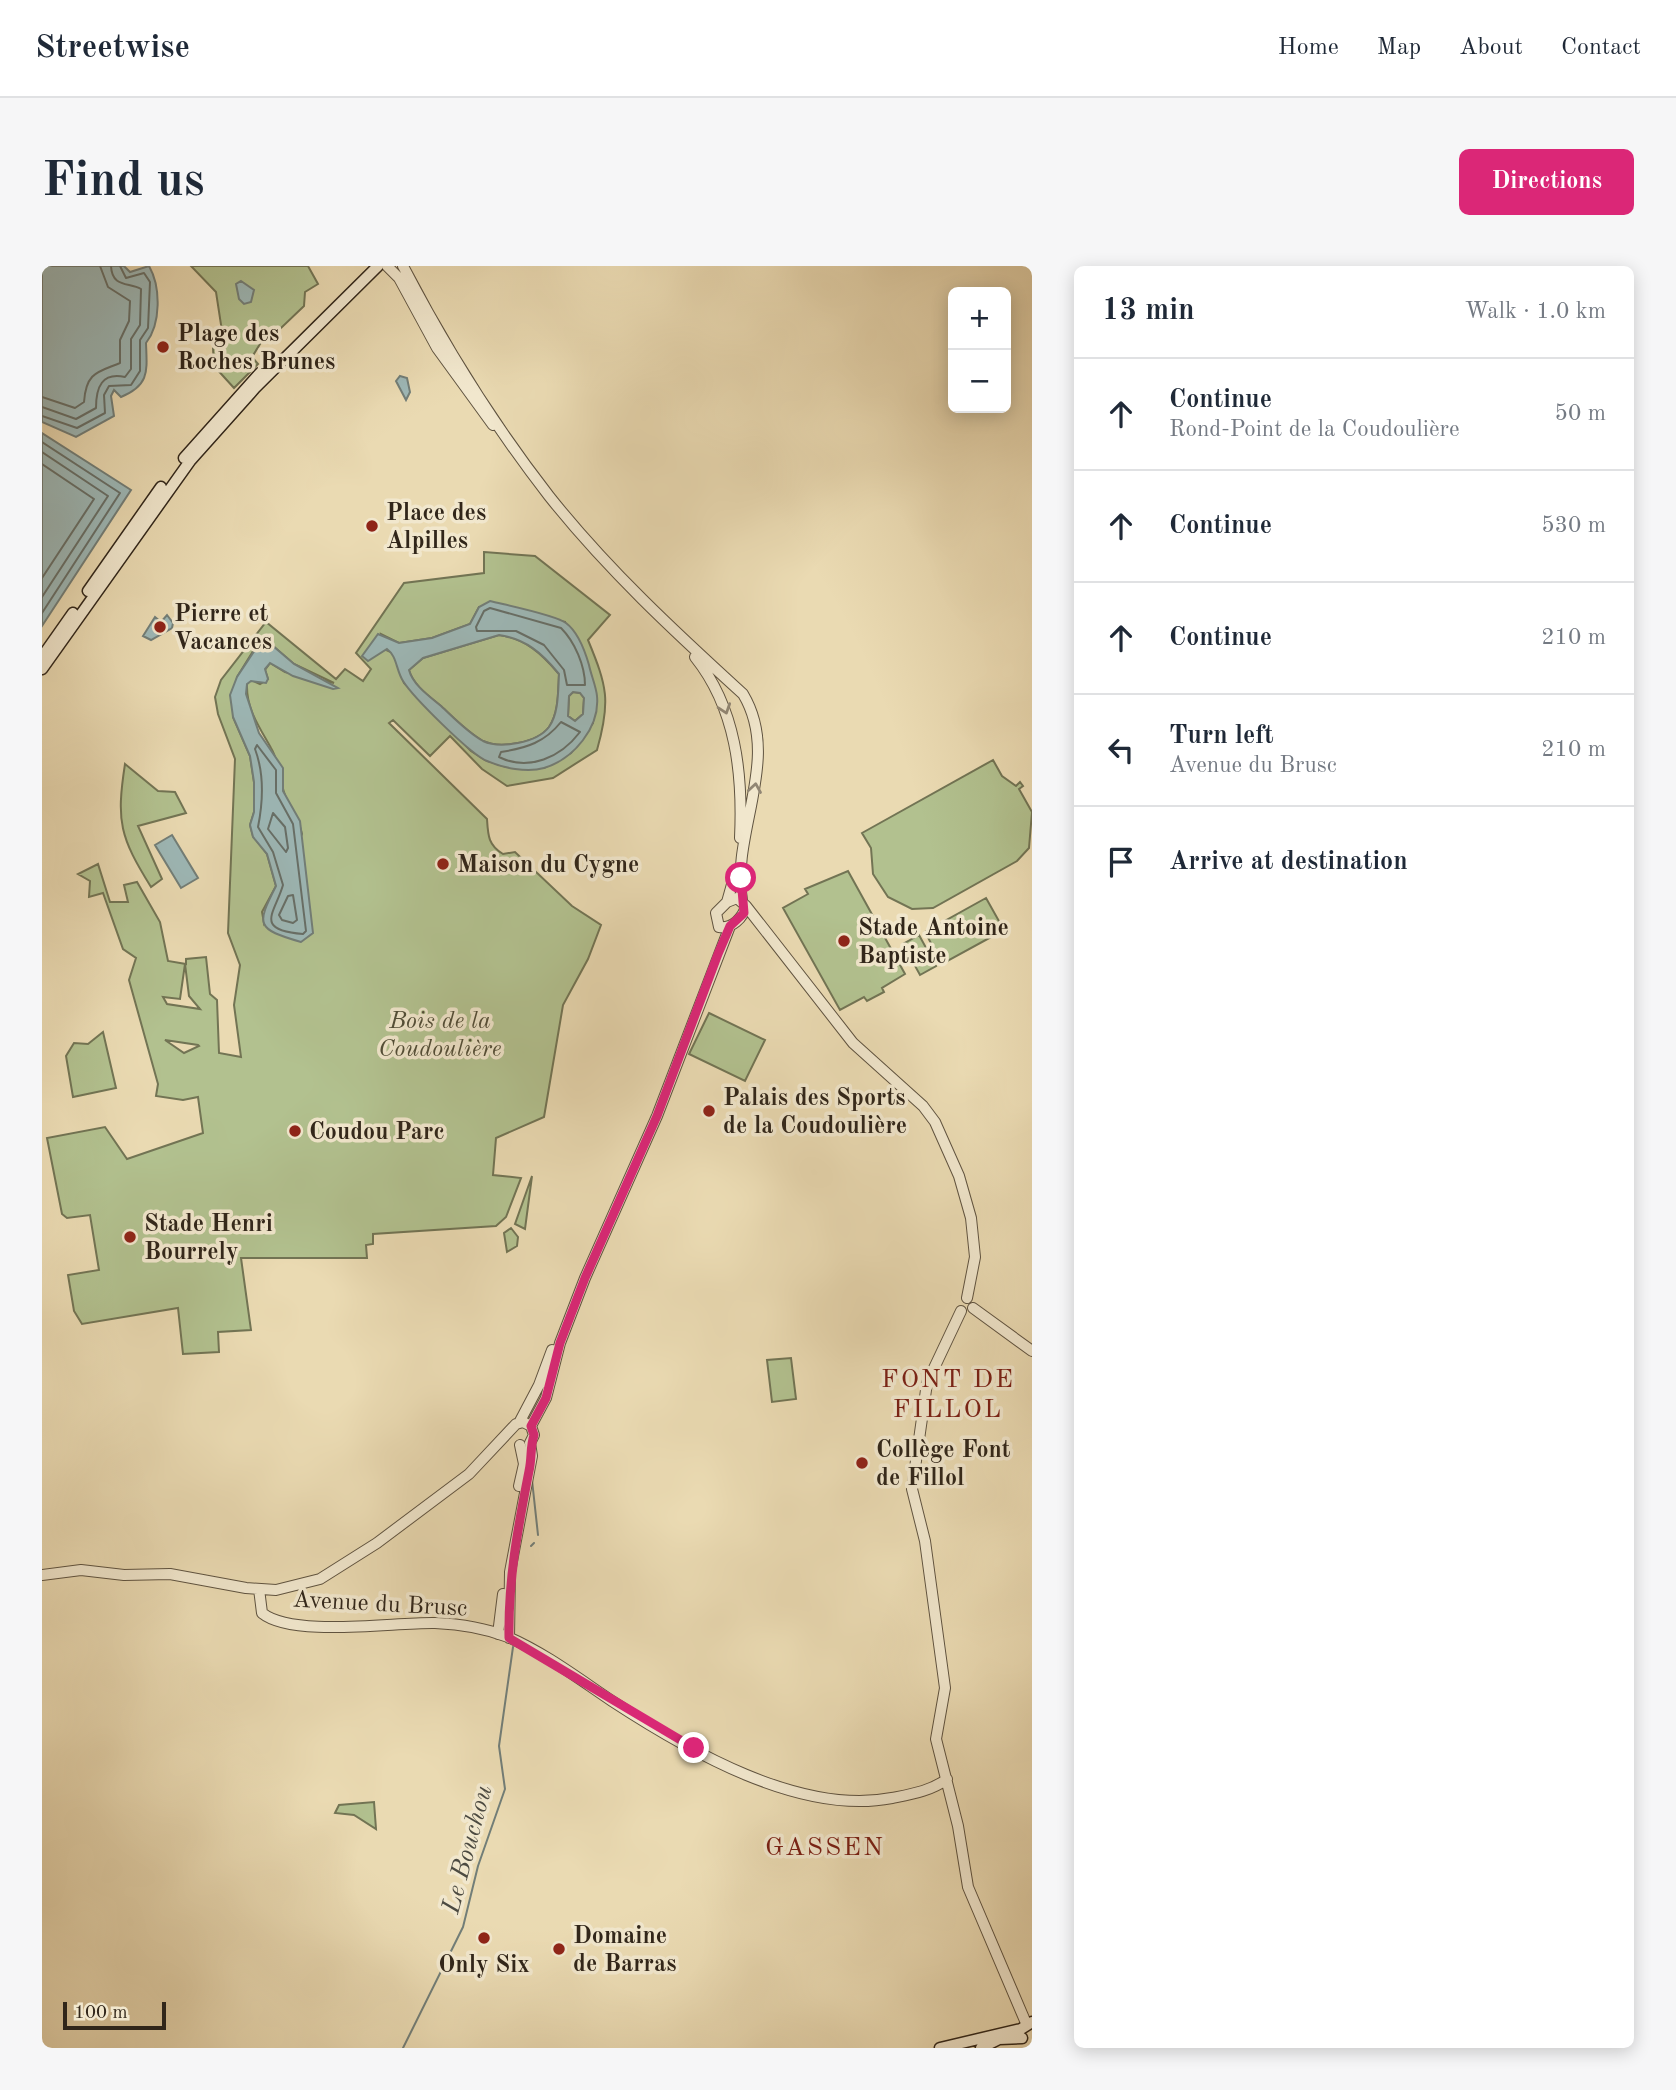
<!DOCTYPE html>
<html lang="en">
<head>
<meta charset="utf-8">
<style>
  body { margin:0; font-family:"Old Standard TT",serif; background:#f6f6f7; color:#1f2937 }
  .controls { position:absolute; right:21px; top:21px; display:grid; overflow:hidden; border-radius:10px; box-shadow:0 4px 18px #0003 }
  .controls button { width:63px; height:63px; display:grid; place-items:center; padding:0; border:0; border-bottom:2px solid #e0e1e3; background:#fff; color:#1f2937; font:35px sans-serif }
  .scale { position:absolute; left:21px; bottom:18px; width:103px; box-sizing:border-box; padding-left:7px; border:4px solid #31261a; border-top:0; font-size:19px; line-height:24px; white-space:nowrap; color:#31261a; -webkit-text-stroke:5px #f1e7cd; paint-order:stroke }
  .stop { position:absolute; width:21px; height:21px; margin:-16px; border:5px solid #db2777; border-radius:50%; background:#fff }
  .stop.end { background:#db2777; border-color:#fff; box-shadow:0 2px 7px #0008 }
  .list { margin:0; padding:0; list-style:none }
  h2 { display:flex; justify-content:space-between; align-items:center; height:91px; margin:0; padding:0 28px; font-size:30px }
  h2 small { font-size:23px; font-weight:400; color:#747a83 }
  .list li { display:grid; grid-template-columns:46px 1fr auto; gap:21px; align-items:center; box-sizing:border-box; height:112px; padding:0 28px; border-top:2px solid #e0e1e3 }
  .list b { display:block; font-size:26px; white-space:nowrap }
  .list p { margin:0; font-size:23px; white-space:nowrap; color:#747a83 }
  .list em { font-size:23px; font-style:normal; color:#747a83 }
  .icon { flex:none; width:38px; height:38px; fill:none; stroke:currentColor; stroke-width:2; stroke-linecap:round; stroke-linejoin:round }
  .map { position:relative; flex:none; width:990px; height:1782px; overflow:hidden; border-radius:10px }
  header { display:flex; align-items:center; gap:42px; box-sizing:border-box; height:98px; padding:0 35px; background:#fff; border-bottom:2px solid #e0e1e3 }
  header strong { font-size:33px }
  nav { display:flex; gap:38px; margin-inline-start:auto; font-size:24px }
  .intro { display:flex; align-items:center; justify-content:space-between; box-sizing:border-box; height:168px; padding:0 42px }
  h1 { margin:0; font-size:49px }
  .button { padding:18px 32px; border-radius:10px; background:#db2777; color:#fff; font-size:24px; font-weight:700 }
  main { display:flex; gap:42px; padding:0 42px }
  aside { flex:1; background:#fff; border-radius:10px; box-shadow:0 4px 18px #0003 }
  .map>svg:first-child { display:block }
</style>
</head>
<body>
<header>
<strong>Streetwise</strong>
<nav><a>Home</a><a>Map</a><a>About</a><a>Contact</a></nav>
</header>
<div class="intro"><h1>Find us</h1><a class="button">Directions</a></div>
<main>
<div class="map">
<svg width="990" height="1782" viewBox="0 0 990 1782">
  <rect width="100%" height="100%" fill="#eadab2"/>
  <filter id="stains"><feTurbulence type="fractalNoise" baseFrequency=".00286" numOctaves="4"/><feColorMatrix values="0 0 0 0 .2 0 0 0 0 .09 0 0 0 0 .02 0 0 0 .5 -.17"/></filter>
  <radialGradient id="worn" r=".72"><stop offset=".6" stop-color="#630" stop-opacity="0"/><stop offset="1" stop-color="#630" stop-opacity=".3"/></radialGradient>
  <path fill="#b2c18f" stroke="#727454" stroke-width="2" fill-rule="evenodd" d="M 149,0 L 266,0 L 276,18 L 263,26 L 262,40 L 238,63 L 223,70 L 210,91 L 216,98 L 192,122 L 172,100 L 171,82 L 180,65 L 174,26 Z
    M 442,286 L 493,290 L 568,349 L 546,374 C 565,420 569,435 555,484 L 511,512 L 465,520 L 440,503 L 408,470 L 388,490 L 351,454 L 347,457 L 445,553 C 446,569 446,579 461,588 L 473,586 L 530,640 L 559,659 L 546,693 L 521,739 L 502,851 L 454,872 L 451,909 L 479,912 L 464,951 L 454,960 L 331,968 L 331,978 L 324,979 L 325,992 L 199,992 L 209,1064 L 176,1066 L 177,1086 L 141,1088 L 136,1042 L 40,1058 L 32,1045 L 26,1009 L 57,1004 L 48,949 L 25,952 L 20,948 L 5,872 L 63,861 L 85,893 L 161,867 L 156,831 L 141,834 L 114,830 L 116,818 L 87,714 L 94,692 L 81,683 L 61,627 L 47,631 L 48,615 L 36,608 L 56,598 L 68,636 L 86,636 L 82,619 L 95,616 L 118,656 L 126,695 L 144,698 L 144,693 L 164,691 L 168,728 L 175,734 L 177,787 L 199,791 L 192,739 L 198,699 L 186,667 L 193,493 L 176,448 L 173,431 L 179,414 L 224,356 L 294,413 L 303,403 L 321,415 L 329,403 L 314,387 L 362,317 L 442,307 ZM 437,341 L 523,356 L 551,457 L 529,487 L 502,502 L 464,501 L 443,494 L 429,485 L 362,417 L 351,387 L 342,383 L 339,368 L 357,377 L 390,372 L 428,358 ZM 231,380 L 252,398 L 292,417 L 243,406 L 228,397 L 223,404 L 226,413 L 218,418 L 209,414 L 205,418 C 204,443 218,462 229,482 C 238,497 237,514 243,529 C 248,543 257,553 260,568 L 222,657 L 220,646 L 234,620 L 225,588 L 211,570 L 208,559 L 212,546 L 212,516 L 208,490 L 191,451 L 195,411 L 213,382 ZM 143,698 L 147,730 L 158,743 L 125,738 L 121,731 L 138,733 ZM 123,774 L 156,779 L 157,780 L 142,787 Z
    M 457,369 C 484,373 499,387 517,408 C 516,424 517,447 507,461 C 495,477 458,483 441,475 C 425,466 412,452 399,440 C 387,430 371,419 367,404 L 381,392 Z
    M 531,426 L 538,427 L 542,432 L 541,448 L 533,455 L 526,450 L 527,430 Z
    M 951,494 L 960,510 L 974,520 L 978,516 L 981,520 L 977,523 L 990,546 L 987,582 L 975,595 L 891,642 L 870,643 L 846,631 L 831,608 L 829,582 L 820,567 Z
    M 83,498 L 116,525 L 133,526 L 144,547 L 96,560 L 120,613 L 109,621 C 78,571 74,556 83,498 Z
    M 806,605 L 863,708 L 840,722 L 842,726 L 825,735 L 822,731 L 798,744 L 741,642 L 766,628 L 763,623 Z
    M 944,632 L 962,664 L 900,698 L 883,666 Z
    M 877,669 L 894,700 L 878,709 L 861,678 Z
    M 667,747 L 723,774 L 703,815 L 647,788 Z
    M 61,766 L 74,822 L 31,831 L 24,790 L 32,777 L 46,778 Z
    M 490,910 L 483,963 L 473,958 Z
    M 469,962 L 476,971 L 475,980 L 465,986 L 462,967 Z
    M 749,1092 L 754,1133 L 730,1136 L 725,1094 Z
    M 332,1536 L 334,1563 L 312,1549 L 293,1547 L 297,1539 Z"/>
  <path fill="#9db8b7" stroke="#727e78" stroke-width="2" fill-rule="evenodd" d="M 0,0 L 82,0 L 88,6 L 107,0 C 119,21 119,58 104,77 C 105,105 108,119 79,131 L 72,124 L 69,130 L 72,150 L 34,171 L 0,156 Z
    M 199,15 L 212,24 L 209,36 L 202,38 L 197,33 L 194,18 Z
    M 358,110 L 365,112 L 368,126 L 364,134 L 354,115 Z
    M 0,167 L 89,224 L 0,360 Z
    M 448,335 C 464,339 514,349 524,357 C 536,366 543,385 547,399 C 549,409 554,420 555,430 C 558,461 532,493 502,502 C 485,507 461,502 445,495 C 428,488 371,431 361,415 C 354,404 355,390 345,383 L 326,395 L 320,390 L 336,368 L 357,377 L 390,372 L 428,358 L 437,341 ZM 457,369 C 484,373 500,387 517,408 C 516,424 517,447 507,461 C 495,477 458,483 441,475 C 425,466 412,452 399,440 C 387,430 371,419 367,404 L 381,392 ZM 531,426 L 538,427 L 542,432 L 541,448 L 533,455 L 526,450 L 527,430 Z
    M 125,349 L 131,357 L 130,362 L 109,374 L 101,370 L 113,351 L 119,356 Z
    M 217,378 L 231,380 L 252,398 L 296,422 L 291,423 L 251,410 L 228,397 L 223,403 L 226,413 L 224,417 L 209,415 L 205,418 L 204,428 L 217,467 L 241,502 L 241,525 L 258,555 L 271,667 L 259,676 C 214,663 214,659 234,620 L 225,588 L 211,571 L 208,559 L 212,546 L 212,516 L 208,490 L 191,451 L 188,429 L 195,411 Z
    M 130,569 L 156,612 L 139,622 L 113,579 Z"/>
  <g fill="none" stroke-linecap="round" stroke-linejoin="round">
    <path stroke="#676f68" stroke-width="2" d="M 0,131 L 33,142 L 42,136 C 44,106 56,106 78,97 L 78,74 L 87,55 L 88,35 L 66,21 L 58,0
      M 0,141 L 34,153 L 54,142 C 54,121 60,106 83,111 L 89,103 L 89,73 L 98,59 L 99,23 C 87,16 70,22 69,0
      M 0,150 L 35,162 L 63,147 L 62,129 L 67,120 L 89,119 L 98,105 L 98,74 L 106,62 L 108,16 L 102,7 L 84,12 L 78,0
      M 0,176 L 78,227 L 0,347
      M 0,186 L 66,230 L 0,331
      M 0,198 L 52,233 L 0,312
      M 448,342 L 519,362 C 533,376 543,400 543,419 L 525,419 L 522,404 L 502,379 L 474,365 L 435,365 L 434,361 L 442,345 Z
      M 519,456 L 538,466 C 519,491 487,506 457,491 L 459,486 C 485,482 503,476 519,456 Z
      M 215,479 L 234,504 L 234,527 L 251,558 L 264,665 L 261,668 C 211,664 233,647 241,619 L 231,586 L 216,561 C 221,536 222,507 213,483 Z
      M 231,547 L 243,561 L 246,582 L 244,586 L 226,563 Z
      M 251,629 L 255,654 L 251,657 L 240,654 L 237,649 L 246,630 Z"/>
    <path stroke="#727e78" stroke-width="2" d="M 490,1214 L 496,1269
      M 489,1280 L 492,1277
      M 361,1782 L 421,1661 L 436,1600 L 463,1523 L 457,1480 L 471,1381"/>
    <defs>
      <path id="tertiary" d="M 345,0 L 357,12 L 395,82 L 451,159
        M 361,0 C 403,81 451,158 507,230 C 565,303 633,366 701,428 C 740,493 689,566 700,634
        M 653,391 C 694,442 701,508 698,572
        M 695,632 L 704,640 C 701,652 690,663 677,661 L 674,647 L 685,636 Z
        M 685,636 L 694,604
        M 704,640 L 811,777 L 881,840 L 893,856 L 917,910 L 929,952 L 933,991 L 925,1032
        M 931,1042 L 990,1085
        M 919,1045 L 885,1117 L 870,1223 L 883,1275 L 903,1422 L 894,1473 L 916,1560 L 926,1621 L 984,1757
        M 477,1157 L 497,1119 L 510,1084
        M 489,1160 L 504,1132 L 518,1077 L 543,1012 L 615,850 L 688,660
        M 477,1220 L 482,1198 L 478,1179
        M 0,1309 L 39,1304 L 82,1309 L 128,1308 L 204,1322 L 234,1324 L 278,1313 L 335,1277 L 427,1208 L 474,1158 L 481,1156 L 489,1160 L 492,1169 L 488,1177
        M 217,1323 L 220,1347 C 251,1372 352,1356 393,1357 C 417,1358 443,1362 466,1371 C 503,1387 537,1413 570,1435 C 645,1484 758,1550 850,1532 C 870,1528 889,1525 905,1513
        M 456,1368 L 461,1328
        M 467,1372 L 468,1306 L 490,1190 L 488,1177"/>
      <path id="secondary" d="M 142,192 L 218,107
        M 46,325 L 119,221
        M 0,391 L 31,347
        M 0,403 L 148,195 L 213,122 L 336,0
        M 979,1763 L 990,1756
        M 898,1782 L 979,1763
        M 939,1782 L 957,1773 L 980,1772"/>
    </defs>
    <use href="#tertiary" stroke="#5f5340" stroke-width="12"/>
    <use href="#secondary" stroke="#31261a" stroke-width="13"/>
    <use href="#tertiary" stroke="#f1e7cd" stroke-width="10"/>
    <use href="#secondary" stroke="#f1e7cd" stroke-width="10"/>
  </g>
  <defs><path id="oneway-chevron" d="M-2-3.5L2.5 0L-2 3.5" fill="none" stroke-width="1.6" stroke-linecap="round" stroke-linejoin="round" transform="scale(1.75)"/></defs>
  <g stroke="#918674">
    <use href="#oneway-chevron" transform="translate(683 443) rotate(71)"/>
    <use href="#oneway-chevron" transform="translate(713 522) rotate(-81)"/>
  </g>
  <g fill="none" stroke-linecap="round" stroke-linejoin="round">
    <path stroke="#db2777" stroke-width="9" d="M 652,1482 L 467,1372 C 466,1314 476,1261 487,1205 C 490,1192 488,1181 492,1169 L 489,1160 L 504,1132 L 518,1077 L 543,1012 L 615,850 L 676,688 L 688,660 L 702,647 L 699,612"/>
  </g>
  <g fill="#8f2418" stroke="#f1e7cd" stroke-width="2.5">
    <circle cx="121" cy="81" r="7"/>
    <circle cx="330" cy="260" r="7"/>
    <circle cx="118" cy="361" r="7"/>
    <circle cx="401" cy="598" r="7"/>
    <circle cx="802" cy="675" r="7"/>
    <circle cx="667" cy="845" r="7"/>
    <circle cx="253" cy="865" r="7"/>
    <circle cx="88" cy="971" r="7"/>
    <circle cx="820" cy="1197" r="7"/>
    <circle cx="442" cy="1672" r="7"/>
    <circle cx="517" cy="1683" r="7"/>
  </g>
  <g text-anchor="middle" stroke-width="7" stroke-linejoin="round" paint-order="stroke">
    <g font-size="24" font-weight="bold" fill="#31261a" stroke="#f1e7cd" text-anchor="start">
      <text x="135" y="75">Plage des<tspan x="135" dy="28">Roches Brunes</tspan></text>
      <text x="344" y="254">Place des<tspan x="344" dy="28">Alpilles</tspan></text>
      <text x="132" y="355">Pierre et<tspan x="132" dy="28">Vacances</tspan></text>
      <text x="415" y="606">Maison du Cygne</text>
      <text x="816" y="669">Stade Antoine<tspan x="816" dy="28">Baptiste</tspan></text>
      <text x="681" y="839">Palais des Sports<tspan x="681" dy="28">de la Coudoulière</tspan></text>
      <text x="267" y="873">Coudou Parc</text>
      <text x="102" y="965">Stade Henri<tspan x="102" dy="28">Bourrely</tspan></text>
      <text x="834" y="1191">Collège Font<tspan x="834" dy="28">de Fillol</tspan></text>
      <text x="531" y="1677">Domaine<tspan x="531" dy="28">de Barras</tspan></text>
      <text x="442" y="1706" text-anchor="middle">Only Six</text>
    </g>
    <g font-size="24" font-style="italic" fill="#514d37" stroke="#f1e7cd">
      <text x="398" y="762">Bois de la<tspan x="398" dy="28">Coudoulière</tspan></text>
    </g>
    <g font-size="24" fill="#31261a" stroke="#f1e7cd">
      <text transform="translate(338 1337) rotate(3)" y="8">Avenue du Brusc</text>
    </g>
    <g font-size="26" letter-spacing="2" fill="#7a1f14" stroke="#f1e7cd">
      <text x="906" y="1121">FONT DE<tspan x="906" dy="30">FILLOL</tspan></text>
      <text x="783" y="1589">GASSEN</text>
    </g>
    <g font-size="26" font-style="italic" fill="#4c4a41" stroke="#f1e7cd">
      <text transform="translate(424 1583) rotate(-75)" y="9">Le Bouchou</text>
    </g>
  </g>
  <rect width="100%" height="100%" filter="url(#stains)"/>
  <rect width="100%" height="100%" fill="url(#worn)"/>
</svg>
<div class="controls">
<button>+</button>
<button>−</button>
</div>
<div class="scale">100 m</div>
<div class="stop" style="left:699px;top:612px"></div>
<div class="stop end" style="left:652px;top:1482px"></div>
</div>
<aside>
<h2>13 min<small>Walk · 1.0 km</small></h2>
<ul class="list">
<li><svg class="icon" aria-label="ahead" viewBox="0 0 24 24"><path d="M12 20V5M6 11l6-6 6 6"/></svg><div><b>Continue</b><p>Rond-Point de la Coudoulière</p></div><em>50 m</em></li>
<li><svg class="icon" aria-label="ahead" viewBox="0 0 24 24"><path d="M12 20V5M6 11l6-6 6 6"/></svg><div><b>Continue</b></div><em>530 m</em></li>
<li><svg class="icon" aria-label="ahead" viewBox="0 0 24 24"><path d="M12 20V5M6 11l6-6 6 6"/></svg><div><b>Continue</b></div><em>210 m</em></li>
<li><svg class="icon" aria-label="left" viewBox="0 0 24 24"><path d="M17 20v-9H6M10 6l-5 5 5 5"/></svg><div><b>Turn left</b><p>Avenue du Brusc</p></div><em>210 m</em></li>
<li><svg class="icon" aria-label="arrive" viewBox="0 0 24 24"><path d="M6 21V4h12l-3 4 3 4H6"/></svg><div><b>Arrive at destination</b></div></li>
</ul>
</aside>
</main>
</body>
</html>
